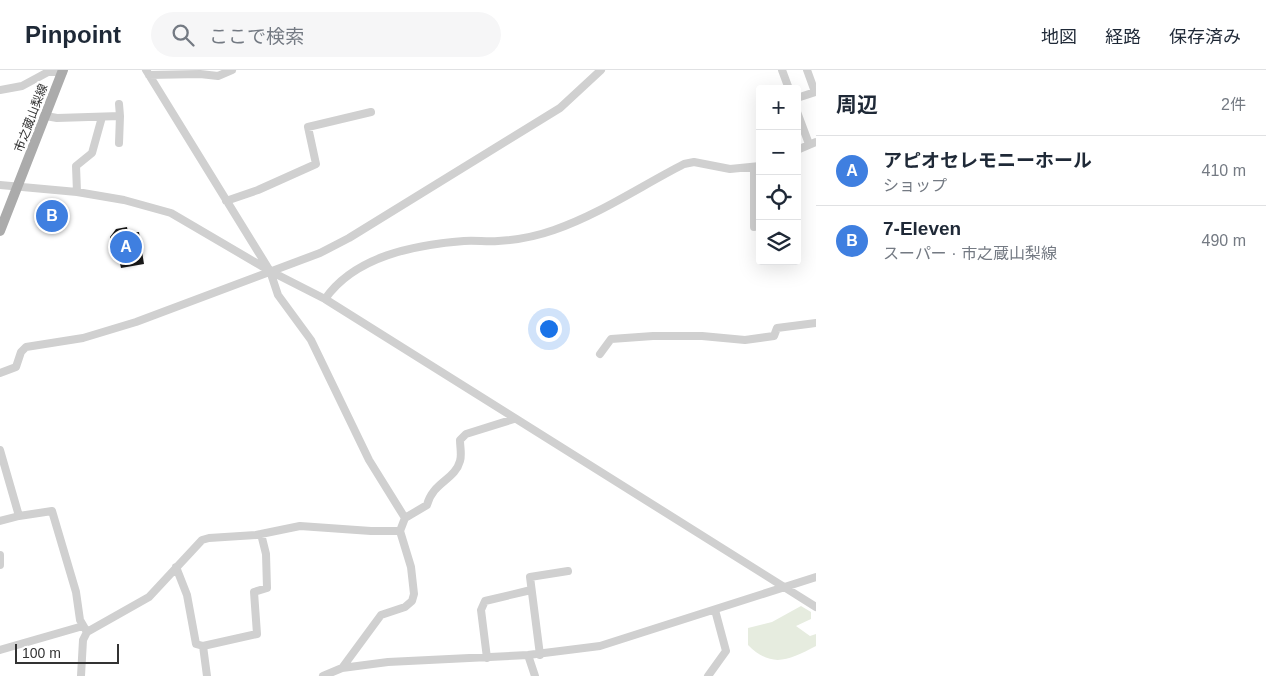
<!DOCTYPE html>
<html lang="ja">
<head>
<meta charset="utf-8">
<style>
  body { margin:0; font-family:Arial,"Noto Sans JP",sans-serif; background:#f6f6f7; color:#1f2937 }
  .controls { position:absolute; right:15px; top:15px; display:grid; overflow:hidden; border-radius:5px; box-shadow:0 5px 20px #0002 }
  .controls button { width:45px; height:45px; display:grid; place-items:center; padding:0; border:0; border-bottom:1px solid #e0e1e3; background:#fff; color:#1f2937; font:25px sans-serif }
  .scale { position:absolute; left:15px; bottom:12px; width:104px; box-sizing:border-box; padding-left:5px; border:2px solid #333; border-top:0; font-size:14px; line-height:18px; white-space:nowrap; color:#333; -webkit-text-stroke:4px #fff; paint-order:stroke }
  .you { position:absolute; left:548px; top:258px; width:18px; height:18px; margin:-12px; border:4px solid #fff; border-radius:50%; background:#1a73e8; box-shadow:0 0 0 8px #1a73e833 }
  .badge { display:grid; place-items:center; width:32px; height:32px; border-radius:50%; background:#d93025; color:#fff; font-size:16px; font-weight:700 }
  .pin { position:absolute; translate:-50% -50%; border:2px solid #fff; box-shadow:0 1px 5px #0006 }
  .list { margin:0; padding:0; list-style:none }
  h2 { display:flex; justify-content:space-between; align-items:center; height:65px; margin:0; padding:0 20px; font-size:21px }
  h2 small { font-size:16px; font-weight:400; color:#747a83 }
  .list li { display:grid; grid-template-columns:32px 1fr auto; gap:15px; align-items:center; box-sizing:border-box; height:70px; padding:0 20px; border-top:1px solid #e0e1e3 }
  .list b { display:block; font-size:19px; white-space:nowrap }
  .list p { margin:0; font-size:16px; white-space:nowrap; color:#747a83 }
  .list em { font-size:16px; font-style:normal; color:#747a83 }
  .icon { flex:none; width:28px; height:28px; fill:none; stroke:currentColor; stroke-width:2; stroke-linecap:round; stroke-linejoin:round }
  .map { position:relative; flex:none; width:816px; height:606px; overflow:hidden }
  header { display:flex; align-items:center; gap:30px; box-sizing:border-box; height:70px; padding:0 25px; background:#fff; border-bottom:1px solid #e0e1e3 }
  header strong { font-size:24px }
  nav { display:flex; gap:28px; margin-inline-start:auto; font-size:18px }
  .search { width:350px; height:45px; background:#f6f6f7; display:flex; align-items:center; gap:12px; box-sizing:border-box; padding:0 18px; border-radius:28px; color:#747a83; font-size:19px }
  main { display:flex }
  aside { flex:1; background:#fff }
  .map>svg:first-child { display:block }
</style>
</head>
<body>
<header>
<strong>Pinpoint</strong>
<div class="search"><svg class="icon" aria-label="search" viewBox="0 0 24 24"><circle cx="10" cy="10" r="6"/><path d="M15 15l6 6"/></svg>ここで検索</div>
<nav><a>地図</a><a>経路</a><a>保存済み</a></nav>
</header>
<main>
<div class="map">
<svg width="816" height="606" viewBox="0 0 816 606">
  <rect width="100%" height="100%" fill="#fff"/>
  <path fill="#e6ecdf" d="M 801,536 L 811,542 L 811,549 L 796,556 L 810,566 L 816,564 L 816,576 C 789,590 772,599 748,575 L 748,558 L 772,552 Z"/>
  <path fill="#1a1a1a" d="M 127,157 L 128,163 L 139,162 L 144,194 L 121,198 L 117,180 L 111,180 L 110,167 L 116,159 Z"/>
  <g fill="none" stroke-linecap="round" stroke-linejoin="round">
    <path stroke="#d0d0d0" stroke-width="8" d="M 146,0 L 270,201 L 278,225 L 311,270 L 369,390 L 405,448
      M 782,0 L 789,19
      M 149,5 L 200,4 L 218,6 L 232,0
      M 0,20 L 22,16 L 48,2 L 63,2
      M 797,28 L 815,22 L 807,0
      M 119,34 L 120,46
      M 797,42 L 809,74
      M 46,46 L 57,48 L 120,46 L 119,73
      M 797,80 L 816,72
      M 0,115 L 77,122 L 124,130 L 171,143 L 270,201 L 325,229 L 816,537
      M 77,122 L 76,96 L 92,83 L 102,47
      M 226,131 L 258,120 L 316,94 L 308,57 L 371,42
      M 754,157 L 754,97
      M 325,229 C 355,186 414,175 464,171 C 475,170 487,172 498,171 C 517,170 537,166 554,160 C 600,144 641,116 684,94 L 694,92 L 730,99 L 760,96
      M 600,284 L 611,269 L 653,266 L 702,266 L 745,270 L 774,266 L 777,258 L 816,253
      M 0,303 L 16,297 L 21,282 L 26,277 L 83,268 L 136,252 L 320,183 L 349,168 L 560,38 L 601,0
      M 0,380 L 19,446 L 52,441 L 76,522 L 80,550 L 87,562
      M 0,451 L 19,446
      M 0,485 L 0,495
      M 176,497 L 187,525 L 196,574 L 203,576
      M 0,580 L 83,556
      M 528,585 L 535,606
      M 540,585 L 530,507 L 568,501
      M 487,588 L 481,540 L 485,531 L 531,520
      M 342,598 L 381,545 L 405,537 L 412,531 L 414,524 L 411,497 L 400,461 L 405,448 L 427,435 C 433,412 455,410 460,391 C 462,385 460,377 460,370 L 466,364 L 514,349
      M 81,606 L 83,570 L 87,562 L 149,527 L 202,470 L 209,468 L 256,465 L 300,456 L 371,461 L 400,461
      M 207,606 L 203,576 L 257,564 L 254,522 L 267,518 L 266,484 L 261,464
      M 323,606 L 342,598 L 388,592 L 528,585 L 600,576 L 816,507
      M 708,606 L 726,581 L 715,540"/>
    <path stroke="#ababab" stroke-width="10" d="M 0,161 L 63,0"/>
  </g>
  <g text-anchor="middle" stroke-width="5" stroke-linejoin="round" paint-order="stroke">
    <g font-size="12" fill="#333" stroke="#fff">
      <text transform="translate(31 48) rotate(-69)" y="4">市之蔵山梨線</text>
    </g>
  </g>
</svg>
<div class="controls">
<button>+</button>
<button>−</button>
<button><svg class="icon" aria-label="locate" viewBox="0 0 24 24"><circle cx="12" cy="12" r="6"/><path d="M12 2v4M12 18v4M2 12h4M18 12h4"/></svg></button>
<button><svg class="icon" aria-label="layers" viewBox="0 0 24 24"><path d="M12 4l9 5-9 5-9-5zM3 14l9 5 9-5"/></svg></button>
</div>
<div class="scale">100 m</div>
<div class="you"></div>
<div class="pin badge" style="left:126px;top:177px;background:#3f7fe0">A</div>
<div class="pin badge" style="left:52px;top:146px;background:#3f7fe0">B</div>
</div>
<aside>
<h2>周辺<small>2件</small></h2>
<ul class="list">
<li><span class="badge" style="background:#3f7fe0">A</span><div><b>アピオセレモニーホール</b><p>ショップ</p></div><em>410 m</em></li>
<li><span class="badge" style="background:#3f7fe0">B</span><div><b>7-Eleven</b><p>スーパー · 市之蔵山梨線</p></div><em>490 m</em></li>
</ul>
</aside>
</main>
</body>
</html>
